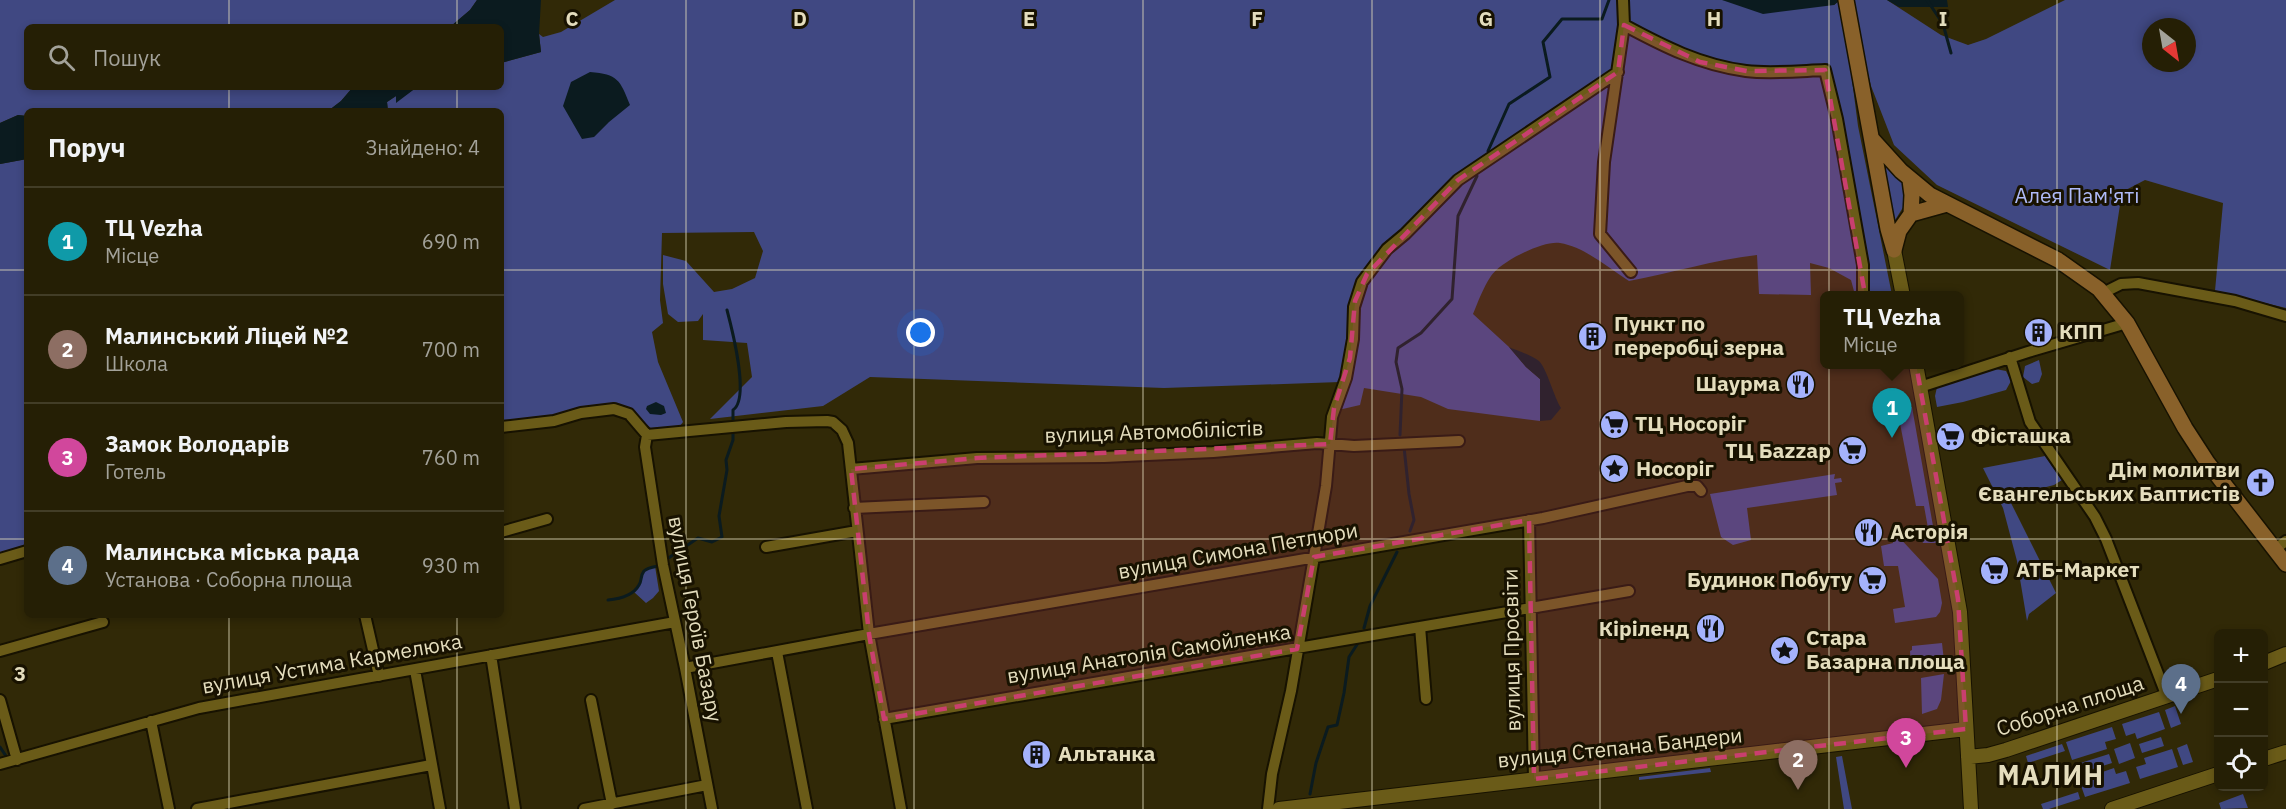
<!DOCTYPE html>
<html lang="uk">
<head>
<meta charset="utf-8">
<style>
  body { margin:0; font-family:"IBM Plex Sans",sans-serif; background:#312c13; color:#f1f3f6 }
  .controls { position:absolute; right:18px; bottom:18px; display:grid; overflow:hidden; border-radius:9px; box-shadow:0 3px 9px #0003 }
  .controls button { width:54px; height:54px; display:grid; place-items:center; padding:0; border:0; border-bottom:2px solid #423d27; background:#251f05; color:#f1f3f6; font:30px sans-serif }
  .compass { position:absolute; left:2142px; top:18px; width:54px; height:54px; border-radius:50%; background:#251f05; box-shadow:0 3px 9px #0003; rotate:149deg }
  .you { position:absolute; left:921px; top:333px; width:21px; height:21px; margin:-15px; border:4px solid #fff; border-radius:50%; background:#1a73e8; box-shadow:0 0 0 9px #1a73e833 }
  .badge { display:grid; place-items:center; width:39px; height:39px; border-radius:50%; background:#bca0f2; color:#fff; font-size:20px; font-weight:700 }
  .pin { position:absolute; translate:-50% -50px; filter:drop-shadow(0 2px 3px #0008) }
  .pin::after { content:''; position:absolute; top:32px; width:21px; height:18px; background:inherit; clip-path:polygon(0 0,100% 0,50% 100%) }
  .popup { position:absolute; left:1820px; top:291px; width:144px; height:78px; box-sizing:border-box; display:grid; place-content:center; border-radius:9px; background:#251f05; filter:drop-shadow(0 2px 4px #0005); font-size:20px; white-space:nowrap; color:#a3a29a }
  .popup b { font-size:22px; color:#f1f3f6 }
  .popup::after { content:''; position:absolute; left:50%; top:100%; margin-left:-12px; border:12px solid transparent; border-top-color:#251f05 }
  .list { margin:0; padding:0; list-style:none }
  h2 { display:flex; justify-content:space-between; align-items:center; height:78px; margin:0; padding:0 24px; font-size:26px }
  h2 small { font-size:20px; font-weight:400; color:#a3a29a }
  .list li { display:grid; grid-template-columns:39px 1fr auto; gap:18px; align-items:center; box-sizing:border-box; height:108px; padding:0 24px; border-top:2px solid #423d27 }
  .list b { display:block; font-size:22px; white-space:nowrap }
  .list p { margin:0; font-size:20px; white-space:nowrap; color:#a3a29a }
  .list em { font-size:20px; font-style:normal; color:#a3a29a }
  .icon { flex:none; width:33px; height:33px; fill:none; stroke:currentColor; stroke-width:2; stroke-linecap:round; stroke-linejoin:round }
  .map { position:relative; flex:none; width:2286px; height:809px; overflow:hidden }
  .search { position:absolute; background:#251f05; box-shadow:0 3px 9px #0003; left:24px; top:24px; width:480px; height:66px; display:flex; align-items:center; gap:15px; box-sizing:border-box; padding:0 21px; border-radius:9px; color:#a3a29a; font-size:22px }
  .panel { position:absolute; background:#251f05; box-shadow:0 3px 9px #0003; left:24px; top:108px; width:480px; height:510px; border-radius:9px }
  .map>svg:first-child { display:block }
</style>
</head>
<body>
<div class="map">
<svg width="2286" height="809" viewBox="0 0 2286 809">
  <rect width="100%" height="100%" fill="#312907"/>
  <path fill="#404882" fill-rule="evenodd" d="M 0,0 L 477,0 L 470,10 L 450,27 L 27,27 L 27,87 L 353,87 L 341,101 L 328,111 L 27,111 L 27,116 L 18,115 L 0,123 Z
    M 615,0 L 1722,0 L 1834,5 L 1840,0 L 1887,0 L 1941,35 L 1968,45 L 1986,39 L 2065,0 L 2286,0 L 2286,308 L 2215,291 L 2223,203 L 2145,180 L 2122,192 L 2110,270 L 1937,185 L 1894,145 L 1871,86 L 1866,66 L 1856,67 L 1851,72 L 1858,126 L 1892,295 L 1855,295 L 1851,280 L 1829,268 L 1810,263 L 1811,295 L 1759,294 L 1757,255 C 1713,260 1672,273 1629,281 C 1608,268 1585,247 1560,243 C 1543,240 1500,262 1491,276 C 1483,288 1478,302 1473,314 L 1509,347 L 1526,367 L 1540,379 L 1540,421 L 1448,409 L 1421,397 L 1364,388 L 1360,405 L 1334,411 L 1340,382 L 1164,388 L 870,377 L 823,406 L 710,419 L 752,377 L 747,343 L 703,340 L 703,314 L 698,321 L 678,322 L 668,314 L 663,284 L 663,255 L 686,261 L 714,292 L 732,289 L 755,278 L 763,251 L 754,232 L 662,233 L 660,300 L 663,323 L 652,332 L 658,362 L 683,422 L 680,426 L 652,429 L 624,406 C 582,410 543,419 501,424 L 501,111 L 388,111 L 387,102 L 396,96 L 396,102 L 417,87 L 501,87 L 501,63 L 541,52 L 539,34 L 543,37 L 561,32 ZM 2151,27 L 2187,27 L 2187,63 L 2151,63 Z
    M 27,159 L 27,547 L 0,554 L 0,164 Z
    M 1880,160 L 1905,185 L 1907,201 L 1892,225 Z
    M 2039,360 L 2042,374 L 2039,382 L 2032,384 L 2023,377 L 2025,366 Z
    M 1990,368 L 2006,371 L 2011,381 L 2006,390 L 1963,402 L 1937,407 L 1935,396 L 1937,387 Z
    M 1912,407 L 1936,543 L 1923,543 L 1917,530 L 1928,528 L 1924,506 L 1916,506 L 1897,408 Z
    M 2045,456 L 2062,480 L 2054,485 L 2008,497 L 2056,593 L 2029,614 L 2027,621 L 2017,561 L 2003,508 L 1983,468 Z
    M 1835,474 L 1834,479 L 1841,478 L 1842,482 L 1835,483 L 1837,495 L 1747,508 L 1751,540 L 1733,545 L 1721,537 L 1710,494 Z
    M 1896,534 L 1938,579 L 1942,603 L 1940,612 L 1936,617 L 1895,623 L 1893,609 L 1905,607 L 1898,566 L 1884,566 L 1881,546 L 1893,543 L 1892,537 Z
    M 655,566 L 659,591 L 653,598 L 646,603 L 634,592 C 644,579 637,572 655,566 Z
    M 1942,643 L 1944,661 L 1911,666 L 1910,651 L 1912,650 L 1912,646 Z
    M 1944,674 L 1941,700 L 1937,709 L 1922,714 L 1921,678 Z
    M 2175,706 L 2181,724 L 2171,728 L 2165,710 Z
    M 2159,712 L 2165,729 L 2137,739 L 2135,733 L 2126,736 L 2122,724 Z
    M 2112,727 L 2116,739 L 2105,742 L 2107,749 L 2072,760 L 2066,742 Z
    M 2161,737 L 2164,746 L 2142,753 L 2139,744 Z
    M 2130,743 L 2135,758 L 2119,764 L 2114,749 Z
    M 2062,744 L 2065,751 L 2028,763 L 2026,756 Z
    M 2187,744 L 2193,762 L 2183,765 L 2177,748 Z
    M 2172,749 L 2178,767 L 2140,779 L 2136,767 L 2146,764 L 2144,758 Z
    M 2109,754 L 2112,763 L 2077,774 L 2074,765 Z
    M 1842,756 L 1852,809 L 1844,809 L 1836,757 Z
    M 1710,768 L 1711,772 L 1639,780 L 1639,777 Z
    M 2114,768 L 2116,774 L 2126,771 L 2130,783 L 2085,797 L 2079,780 Z
    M 2078,792 L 2080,799 L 2049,809 L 2043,809 L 2041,804 Z
    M 2243,794 L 2248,808 L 2221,809 L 2219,803 Z"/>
  <path fill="#0b1b1f" d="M 477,0 L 541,0 L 539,34 L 541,52 L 501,63 L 501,27 L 450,27 L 470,10 Z
    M 1722,0 L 1840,0 L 1834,5 L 1763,14 Z
    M 1887,0 L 1947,0 L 1948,7 L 1899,7 Z
    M 590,72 C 618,74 620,80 630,105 L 609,122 L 594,137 L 582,139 L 563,106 L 571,82 Z
    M 353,87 L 417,87 L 396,103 L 396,96 L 387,102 L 388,111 L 383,111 L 381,108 L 371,109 L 369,111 L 328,111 L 341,101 Z
    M 18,115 L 27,116 L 27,159 L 0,164 L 0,123 Z
    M 1509,347 C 1518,351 1531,355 1539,361 C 1547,369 1554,397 1561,408 L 1551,420 L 1540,421 L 1540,379 L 1526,367 Z
    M 656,402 L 664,406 L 666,413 L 661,415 L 650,414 L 646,409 L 647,406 Z"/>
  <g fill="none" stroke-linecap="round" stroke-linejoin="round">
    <path stroke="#0b1b1f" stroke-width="3" d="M 1927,0 L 1943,24 L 1951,53
      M 1488,151 L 1509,104 L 1550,77 L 1543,42 L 1562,19 L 1602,19 L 1609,0
      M 727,310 C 732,329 750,399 733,410 L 733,420
      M 1400,435 L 1402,389 L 1396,362 L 1398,348 L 1421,333 L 1452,299 L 1458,216 L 1477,176
      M 1404,447 L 1409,494 L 1414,520 L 1410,531
      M 667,559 L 698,538 L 712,542 L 722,537 L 719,516 L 727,470 L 726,460 L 733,440 L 733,432
      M 608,600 C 619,599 633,596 639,585 C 642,581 640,576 644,571 C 647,568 653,567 658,566
      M 1364,628 L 1370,606 L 1397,552
      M 0,747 L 6,756
      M 1310,794 L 1316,763 L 1328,727 L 1337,725 L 1344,693 L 1349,657 L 1358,643"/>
    <defs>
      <path id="minor" d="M 1623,0 L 1624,25 L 1604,162 L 1600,234 L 1631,272
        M 1624,25 C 1663,46 1700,65 1746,71 C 1771,74 1800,71 1825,70 L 1837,119 L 1863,265 L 1863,296
        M 2103,293 L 2121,284 L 2138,283 L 2235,301 L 2286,316
        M 2010,357 L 2030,422 L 2095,517 L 2106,539 L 2167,697
        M 1920,387 L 2028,352 L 2127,323
        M 501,427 L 554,421 L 581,413 L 614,409 L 629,414 L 647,435 L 786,422 L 827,421 L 833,422 L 842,430 L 848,443 L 869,634 L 901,809
        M 647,435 L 645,447 L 663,565 L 685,668 L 712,809
        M 851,469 L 977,458 L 1104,457 L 1213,452 L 1317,443 L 1354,446 L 1459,441
        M 854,508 L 984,502
        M 1529,520 L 1534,779
        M 501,532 L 547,519
        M 766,547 L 857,531
        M 2274,550 L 2286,541
        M 0,559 L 27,551
        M 365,615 L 379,676
        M 0,651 L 103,622
        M 777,652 L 807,809
        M 491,655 L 515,809
        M 685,668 L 869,634 L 1543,518 L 1687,486 L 1697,486 L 1701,491
        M 415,670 L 440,809
        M 1426,699 L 1420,627 L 1629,591
        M 0,700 L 17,760
        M 591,700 L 612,804
        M 884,719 L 1420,627
        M 151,721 L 169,809
        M 0,764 L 199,708 L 675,622
        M 197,809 L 431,765
        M 584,809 L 707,785
        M 1268,809 L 1272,774 L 1291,691 L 1314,557 L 1326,486 L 1332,417 L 1346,378 L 1353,339 L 1354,307 L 1362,282 L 1387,249 L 1405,234 L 1458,180 L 1618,72"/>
      <path id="tertiary" d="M 1894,250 L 1903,296
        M 1916,364 L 1960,612 L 1971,809
        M 2264,663 L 2286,654
        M 1968,757 L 1988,755 L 2006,750 L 2218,679
        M 2264,759 L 2286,752
        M 1279,809 L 1966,729
        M 2112,809 L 2218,774"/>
      <path id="secondary" d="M 1846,0 L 1888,229 L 1894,250
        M 1872,139 L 1901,171 L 1930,195 L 2058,260 L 2099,289 L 2127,323 L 2185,428 L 2207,462 L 2286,564
        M 1911,214 L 1947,204
        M 1894,250 L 1899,231 L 1911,214 L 1912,195 L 1910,180"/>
    </defs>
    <use href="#minor" stroke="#171201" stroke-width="14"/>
    <use href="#tertiary" stroke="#171201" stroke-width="16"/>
    <use href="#secondary" stroke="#171201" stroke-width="18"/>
    <use href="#minor" stroke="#6a5b18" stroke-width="10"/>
    <use href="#tertiary" stroke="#6a5b18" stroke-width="14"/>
    <use href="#secondary" stroke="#89612a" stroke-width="15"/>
  </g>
  <path fill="#c93f6f" fill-opacity="0.2" stroke="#c93f6f" stroke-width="4.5" stroke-dasharray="12 8" stroke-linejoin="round" d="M 1624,25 L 1700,62 L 1747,71 L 1825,70 L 1871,328 L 1909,325 L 1958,599 L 1966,729 L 1534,779 L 1529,520 L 1314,557 L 1297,649 L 884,719 L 869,634 L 851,469 L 977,458 L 1330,444 L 1334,408 L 1350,358 L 1355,301 L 1367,274 L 1458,180 L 1618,72 Z"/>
  <path fill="none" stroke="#e4ddbd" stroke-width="1.5" stroke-opacity="0.55" d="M 229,0 L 229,27M 457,0 L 457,27M 686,0 L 686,809M 914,0 L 914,809M 1143,0 L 1143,809M 1372,0 L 1372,809M 1600,0 L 1600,809M 1829,0 L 1829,809M 2057,0 L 2057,809M 229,87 L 229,111M 457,87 L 457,111M 0,270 L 27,270M 501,270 L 2286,270M 0,539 L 27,539M 501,539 L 2286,539M 229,615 L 229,809M 457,615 L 457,809"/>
  <defs>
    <symbol id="building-disc" viewBox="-11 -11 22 22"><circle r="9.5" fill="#a4b2fc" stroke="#181200"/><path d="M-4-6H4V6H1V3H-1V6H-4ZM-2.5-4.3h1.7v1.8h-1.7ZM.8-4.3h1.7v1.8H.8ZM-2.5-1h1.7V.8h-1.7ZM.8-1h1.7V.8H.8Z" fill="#111"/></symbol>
    <symbol id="restaurant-disc" viewBox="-11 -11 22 22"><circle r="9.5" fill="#a4b2fc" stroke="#181200"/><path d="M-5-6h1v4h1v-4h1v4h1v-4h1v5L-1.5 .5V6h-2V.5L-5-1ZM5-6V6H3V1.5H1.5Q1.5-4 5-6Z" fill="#111"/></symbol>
    <symbol id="supermarket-disc" viewBox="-11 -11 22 22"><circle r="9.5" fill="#a4b2fc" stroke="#181200"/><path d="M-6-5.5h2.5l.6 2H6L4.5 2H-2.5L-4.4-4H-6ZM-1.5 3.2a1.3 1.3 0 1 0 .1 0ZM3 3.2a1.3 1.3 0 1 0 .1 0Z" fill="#111"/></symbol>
    <symbol id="sight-disc" viewBox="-11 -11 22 22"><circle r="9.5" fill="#a4b2fc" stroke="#181200"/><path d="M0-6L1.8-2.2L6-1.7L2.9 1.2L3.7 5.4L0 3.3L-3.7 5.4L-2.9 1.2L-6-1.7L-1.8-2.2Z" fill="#111"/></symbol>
    <symbol id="church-disc" viewBox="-11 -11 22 22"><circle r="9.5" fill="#a4b2fc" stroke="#181200"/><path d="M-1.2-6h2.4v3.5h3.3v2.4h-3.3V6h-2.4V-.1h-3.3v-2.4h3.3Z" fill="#111"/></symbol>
  </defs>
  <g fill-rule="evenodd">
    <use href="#building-disc" x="2022" y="316" width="33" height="33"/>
    <use href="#building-disc" x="1576" y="320" width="33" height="33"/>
    <use href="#restaurant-disc" x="1784" y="368" width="33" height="33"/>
    <use href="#supermarket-disc" x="1598" y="408" width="33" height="33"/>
    <use href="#supermarket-disc" x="1934" y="420" width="33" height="33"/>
    <use href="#supermarket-disc" x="1836" y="434" width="33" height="33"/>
    <use href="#sight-disc" x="1598" y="452" width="33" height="33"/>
    <use href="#church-disc" x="2244" y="466" width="33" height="33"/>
    <use href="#restaurant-disc" x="1852" y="516" width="33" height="33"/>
    <use href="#supermarket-disc" x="1978" y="554" width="33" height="33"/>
    <use href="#supermarket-disc" x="1856" y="564" width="33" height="33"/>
    <use href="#restaurant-disc" x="1694" y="612" width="33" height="33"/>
    <use href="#sight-disc" x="1768" y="634" width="33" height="33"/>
    <use href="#building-disc" x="1020" y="738" width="33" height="33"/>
  </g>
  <g text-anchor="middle" stroke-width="6" stroke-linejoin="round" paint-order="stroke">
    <g font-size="21" fill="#afbaf7" stroke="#181200">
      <text x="2077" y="203">Алея Пам'яті</text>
    </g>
    <g font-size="21" font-weight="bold" fill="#e4ddbd" stroke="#181200" text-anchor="start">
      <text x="1614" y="331">Пункт по<tspan x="1614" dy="24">переробці зерна</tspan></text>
      <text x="2059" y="339">КПП</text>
      <text x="1780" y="391" text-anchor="end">Шаурма</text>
      <text x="1635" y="431">ТЦ Носоріг</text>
      <text x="1971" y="443">Фісташка</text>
      <text x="1831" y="458" text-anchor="end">ТЦ Баzzар</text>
      <text x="1636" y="476">Носоріг</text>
      <text x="2240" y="477" text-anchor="end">Дім молитви<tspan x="2240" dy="24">Євангельських Баптистів</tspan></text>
      <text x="1890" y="539">Асторія</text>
      <text x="2016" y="577">АТБ-Маркет</text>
      <text x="1852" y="587" text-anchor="end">Будинок Побуту</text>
      <text x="1689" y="636" text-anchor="end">Кіріленд</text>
      <text x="1806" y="645">Стара<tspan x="1806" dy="24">Базарна площа</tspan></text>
      <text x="1058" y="761">Альтанка</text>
    </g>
    <g font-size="21" fill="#e4ddbd" stroke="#181200">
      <text transform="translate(1154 432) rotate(-2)" y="7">вулиця Автомобілістів</text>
      <text transform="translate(1238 551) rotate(-10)" y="7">вулиця Симона Петлюри</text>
      <text transform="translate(695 619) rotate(79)" y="7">вулиця Героїв Базару</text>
      <text transform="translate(1512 650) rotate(-91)" y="7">вулиця Просвіти</text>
      <text transform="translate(1149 654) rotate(-9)" y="7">вулиця Анатолія Самойленка</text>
      <text transform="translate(332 664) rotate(-10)" y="7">вулиця Устима Кармелюка</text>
      <text transform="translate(2070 706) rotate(-18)" y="7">Соборна площа</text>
      <text transform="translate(1620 748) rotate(-6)" y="7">вулиця Степана Бандери</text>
    </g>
    <g font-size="27" font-weight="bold" letter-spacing="1.5" fill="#e4ddbd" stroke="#181200">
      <text x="2051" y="785">МАЛИН</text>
    </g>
  </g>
  <g font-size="20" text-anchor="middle" font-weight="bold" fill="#e4ddbd" stroke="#181200" stroke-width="6" stroke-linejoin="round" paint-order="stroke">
    <text x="572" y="26">C</text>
    <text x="800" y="26">D</text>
    <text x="1029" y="26">E</text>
    <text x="1257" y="26">F</text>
    <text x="1486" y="26">G</text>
    <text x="1714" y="26">H</text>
    <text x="1943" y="26">I</text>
    <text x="20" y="681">3</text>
  </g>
</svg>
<div class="controls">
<button>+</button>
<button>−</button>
<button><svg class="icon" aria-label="locate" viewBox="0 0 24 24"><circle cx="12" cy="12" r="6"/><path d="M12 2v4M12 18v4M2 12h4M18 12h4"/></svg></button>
</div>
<svg class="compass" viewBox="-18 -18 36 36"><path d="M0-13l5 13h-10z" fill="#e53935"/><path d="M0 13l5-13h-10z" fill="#a3a29a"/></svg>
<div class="you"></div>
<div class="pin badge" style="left:1892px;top:438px;background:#0f9aa8">1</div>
<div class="popup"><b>ТЦ Vezha</b>Місце</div>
<div class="pin badge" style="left:1798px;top:790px;background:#8d6e63">2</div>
<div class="pin badge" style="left:1906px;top:768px;background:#d1479c">3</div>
<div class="pin badge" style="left:2181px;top:714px;background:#5c6f8a">4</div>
<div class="search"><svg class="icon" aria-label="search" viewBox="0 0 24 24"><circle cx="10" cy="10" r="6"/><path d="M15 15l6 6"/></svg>Пошук</div>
<section class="panel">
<h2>Поруч<small>Знайдено: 4</small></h2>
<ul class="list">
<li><span class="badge" style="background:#0f9aa8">1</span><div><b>ТЦ Vezha</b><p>Місце</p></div><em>690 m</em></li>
<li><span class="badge" style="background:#8d6e63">2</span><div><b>Малинський Ліцей №2</b><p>Школа</p></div><em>700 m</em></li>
<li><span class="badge" style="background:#d1479c">3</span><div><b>Замок Володарів</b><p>Готель</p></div><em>760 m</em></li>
<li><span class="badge" style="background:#5c6f8a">4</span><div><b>Малинська міська рада</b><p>Установа · Соборна площа</p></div><em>930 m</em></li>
</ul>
</section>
</div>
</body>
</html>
